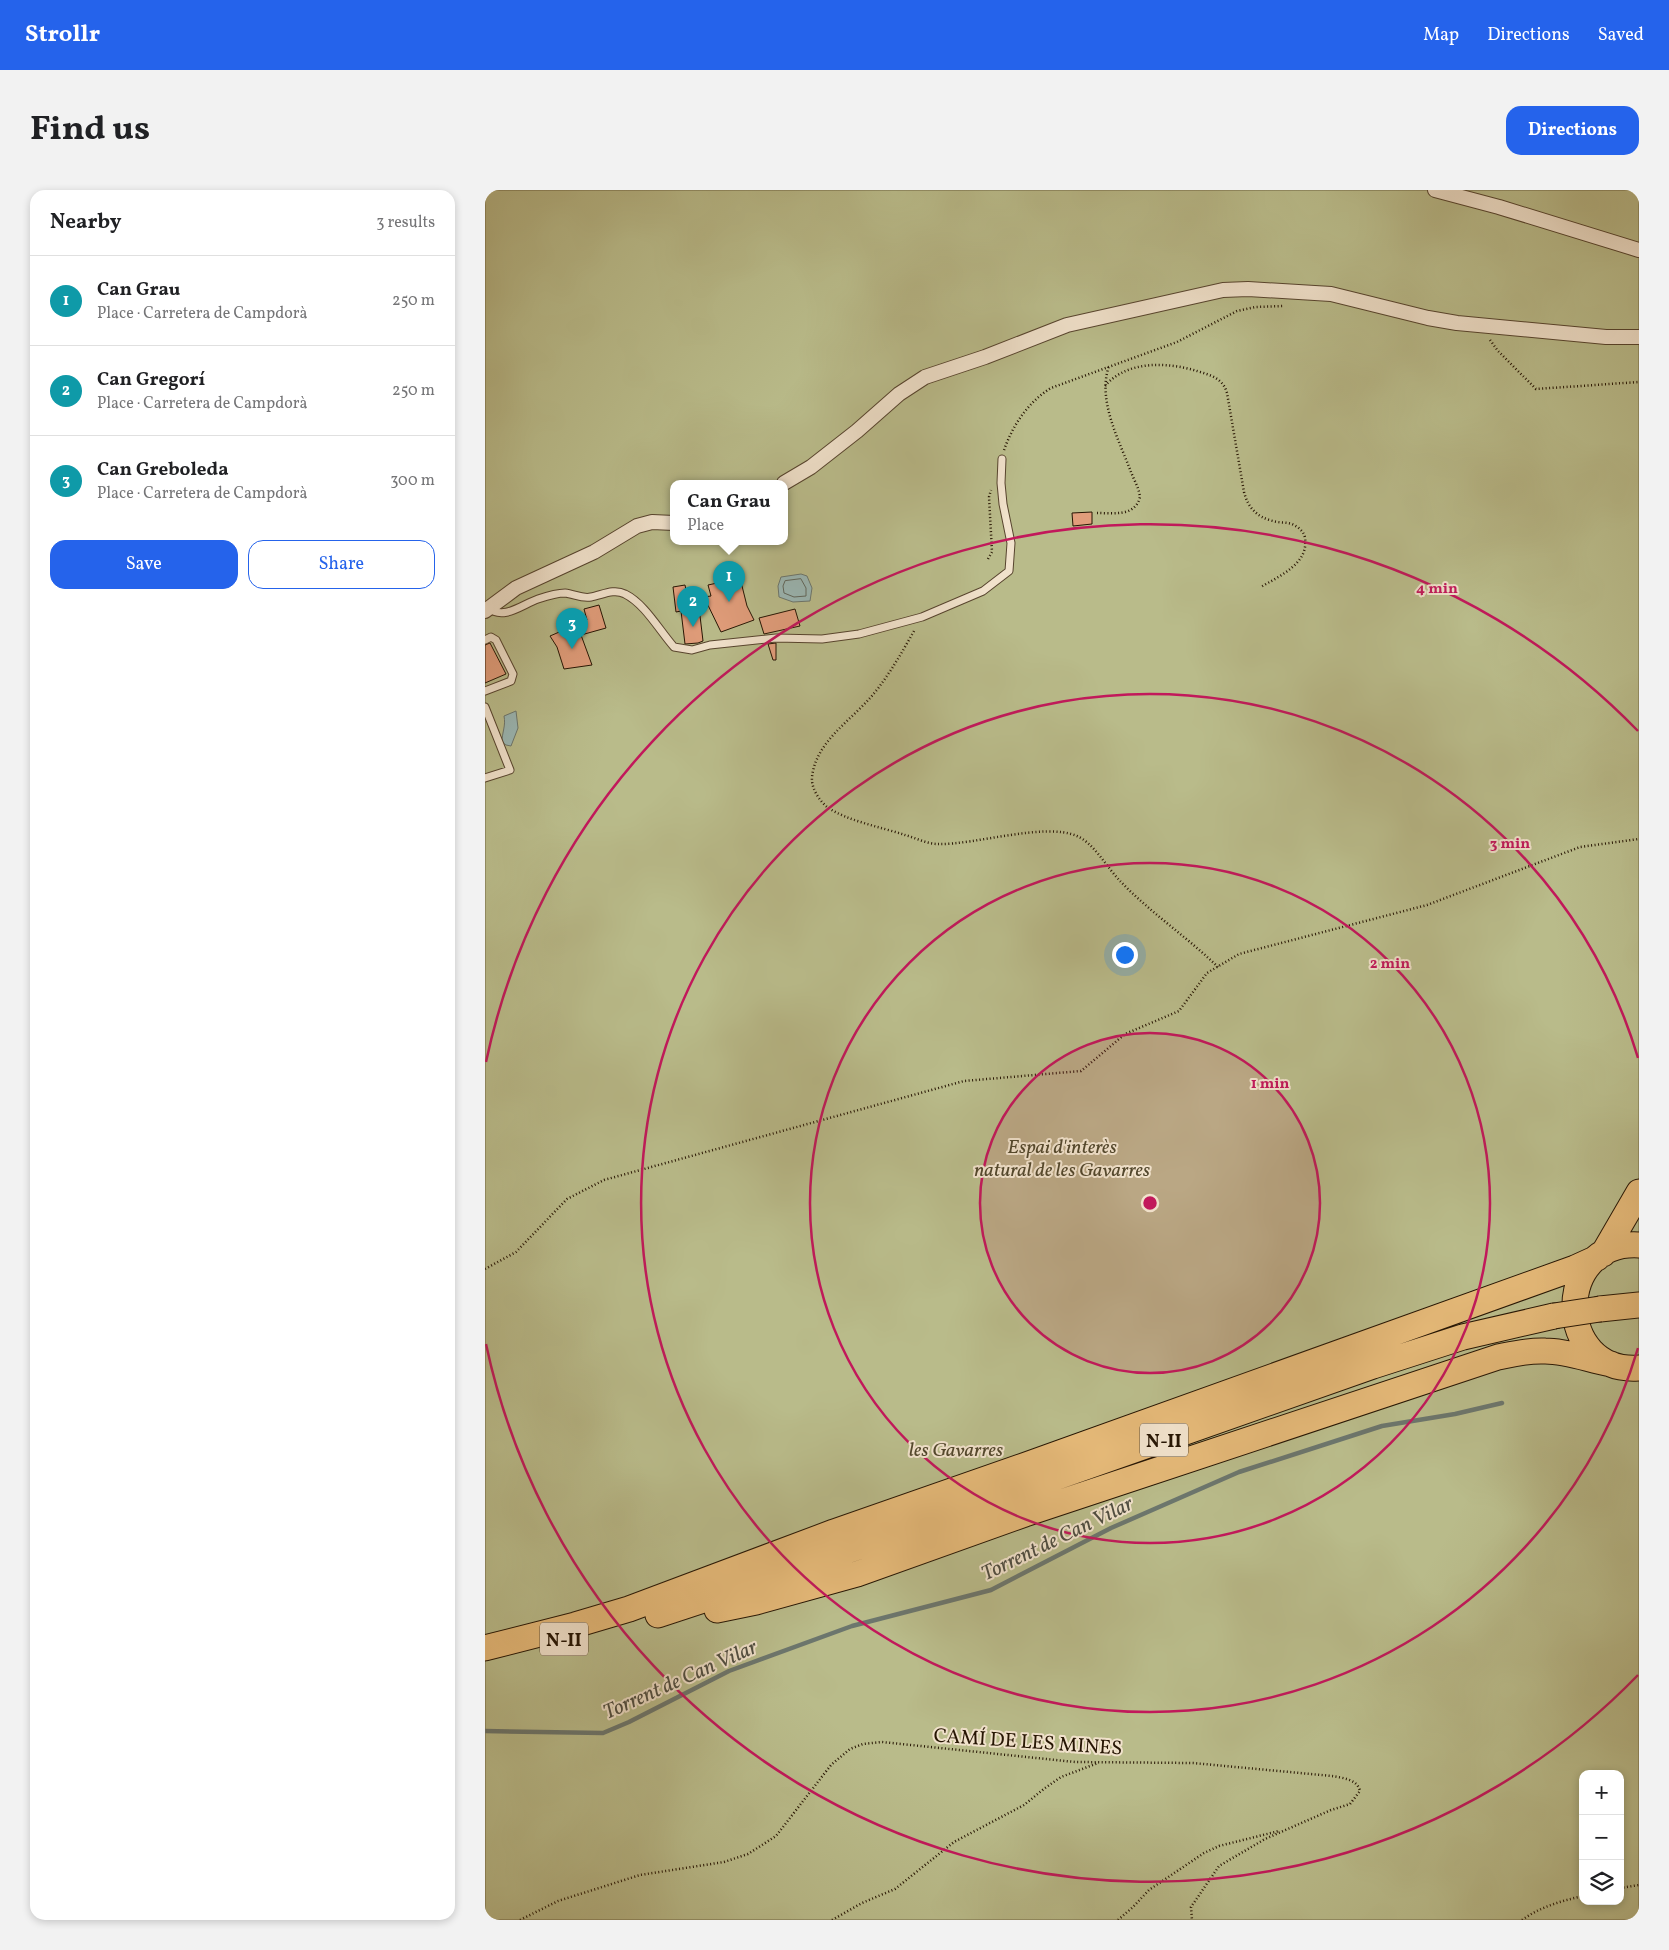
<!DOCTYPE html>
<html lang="en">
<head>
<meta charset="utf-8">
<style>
  body { margin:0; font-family:Vollkorn,serif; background:#f2f2f2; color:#202124 }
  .controls { position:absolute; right:15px; bottom:15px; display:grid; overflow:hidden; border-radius:10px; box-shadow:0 2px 8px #0003 }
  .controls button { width:45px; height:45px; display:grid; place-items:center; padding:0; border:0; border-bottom:1px solid #e0e0e0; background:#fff; color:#202124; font:25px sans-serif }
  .you { position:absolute; left:639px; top:764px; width:18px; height:18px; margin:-12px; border:4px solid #fff; border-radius:50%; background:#1a73e8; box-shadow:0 0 0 8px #1a73e833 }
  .badge { display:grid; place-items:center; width:32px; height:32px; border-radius:50%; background:#2563eb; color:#fff; font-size:16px; font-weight:700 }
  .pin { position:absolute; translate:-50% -41px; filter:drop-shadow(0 1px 2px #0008) }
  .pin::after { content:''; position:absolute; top:26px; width:18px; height:15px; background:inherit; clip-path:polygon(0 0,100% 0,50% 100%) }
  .popup { position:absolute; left:185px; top:290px; width:118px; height:65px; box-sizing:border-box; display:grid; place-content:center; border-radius:10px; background:#fff; filter:drop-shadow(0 1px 4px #0005); font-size:16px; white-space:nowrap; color:#757577 }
  .popup b { font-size:19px; color:#202124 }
  .popup::after { content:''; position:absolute; left:50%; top:100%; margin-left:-10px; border:10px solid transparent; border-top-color:#fff }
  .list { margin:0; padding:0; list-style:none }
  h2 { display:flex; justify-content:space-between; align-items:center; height:65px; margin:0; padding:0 20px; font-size:21px }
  h2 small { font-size:16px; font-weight:400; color:#757577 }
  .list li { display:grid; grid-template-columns:32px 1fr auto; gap:15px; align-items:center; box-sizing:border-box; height:90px; padding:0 20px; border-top:1px solid #e0e0e0 }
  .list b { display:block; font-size:19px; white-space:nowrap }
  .list p { margin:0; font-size:16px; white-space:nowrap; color:#757577 }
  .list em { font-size:16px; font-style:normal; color:#757577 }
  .actions { display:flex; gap:10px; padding:15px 20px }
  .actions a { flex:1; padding:11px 0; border:1px solid #2563eb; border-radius:15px; text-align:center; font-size:18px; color:#2563eb }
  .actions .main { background:#2563eb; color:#fff }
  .icon { flex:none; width:28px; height:28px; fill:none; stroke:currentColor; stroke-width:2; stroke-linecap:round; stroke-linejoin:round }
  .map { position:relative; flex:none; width:1154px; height:1730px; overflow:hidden; border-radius:15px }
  header { display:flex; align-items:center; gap:30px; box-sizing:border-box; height:70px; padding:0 25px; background:#2563eb; color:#fff }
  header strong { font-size:24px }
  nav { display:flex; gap:28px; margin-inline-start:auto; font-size:18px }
  .intro { display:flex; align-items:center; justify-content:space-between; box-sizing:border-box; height:120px; padding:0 30px }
  h1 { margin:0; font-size:35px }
  .button { padding:12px 22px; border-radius:15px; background:#2563eb; color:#fff; font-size:18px; font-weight:700 }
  main { display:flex; gap:30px; padding:0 30px }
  aside { flex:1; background:#fff; border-radius:15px; box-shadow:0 2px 8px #0003 }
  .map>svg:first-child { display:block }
</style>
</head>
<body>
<header>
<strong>Strollr</strong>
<nav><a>Map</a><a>Directions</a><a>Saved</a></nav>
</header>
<div class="intro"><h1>Find us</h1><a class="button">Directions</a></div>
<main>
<aside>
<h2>Nearby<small>3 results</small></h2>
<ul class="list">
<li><span class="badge" style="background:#0f9aa8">1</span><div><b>Can Grau</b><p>Place · Carretera de Campdorà</p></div><em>250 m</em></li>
<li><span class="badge" style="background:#0f9aa8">2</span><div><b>Can Gregorí</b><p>Place · Carretera de Campdorà</p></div><em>250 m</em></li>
<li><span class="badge" style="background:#0f9aa8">3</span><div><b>Can Greboleda</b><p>Place · Carretera de Campdorà</p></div><em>300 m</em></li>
</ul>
<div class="actions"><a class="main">Save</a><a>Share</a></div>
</aside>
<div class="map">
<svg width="1154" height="1730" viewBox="0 0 1154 1730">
  <rect width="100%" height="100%" fill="#ead2b0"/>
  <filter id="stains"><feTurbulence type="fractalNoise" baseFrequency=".004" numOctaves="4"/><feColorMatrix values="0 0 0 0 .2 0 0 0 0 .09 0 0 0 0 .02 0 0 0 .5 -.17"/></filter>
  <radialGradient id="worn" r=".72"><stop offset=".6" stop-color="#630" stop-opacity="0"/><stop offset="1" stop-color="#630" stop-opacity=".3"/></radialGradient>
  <path fill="#b9bb8a" stroke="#706846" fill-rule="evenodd" d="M 0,0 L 1154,0 L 1154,1730 L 0,1730 ZM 189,293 L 299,293 L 299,351 L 189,351 ZM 1098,1584 L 1135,1584 L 1135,1711 L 1098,1711 Z"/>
  <path fill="#9ab6b3" stroke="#6c766d" d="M 316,384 L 322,386 L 327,398 L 325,411 L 308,412 L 294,407 L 293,396 L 296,387 Z
    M 31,521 L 33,538 L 26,556 L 21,555 L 17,552 C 17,542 21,536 19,526 Z"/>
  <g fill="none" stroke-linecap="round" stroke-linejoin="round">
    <path stroke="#60665b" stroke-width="1" d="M 316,389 L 321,398 L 321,406 L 309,407 L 299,403 L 298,396 L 300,391 Z"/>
    <path stroke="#6c766d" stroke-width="4.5" d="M 0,1541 L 118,1543 L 144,1532 L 244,1481 L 367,1436 L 506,1400 L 626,1338 L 754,1282 L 897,1236 L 970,1224 L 1017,1213"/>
  </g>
  <path fill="#e19d7b" stroke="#261503" d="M 607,322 L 607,334 L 588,336 L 587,323 Z
    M 255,388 L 262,416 L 269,430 L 236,442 L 219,407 L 226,406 L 223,395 Z
    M 200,395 L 203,411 L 213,409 L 218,451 L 213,453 L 200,454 L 196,421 L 191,422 L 188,397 Z
    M 114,415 L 121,438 L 96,445 L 107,475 L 79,479 L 72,457 L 65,446 L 102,430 L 99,419 Z
    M 310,419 L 315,436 L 279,444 L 274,428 Z
    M 5,453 L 21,484 L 0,493 L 0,455 Z
    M 291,453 L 291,470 L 288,470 L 283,454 Z"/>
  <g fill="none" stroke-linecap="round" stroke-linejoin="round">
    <defs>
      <path id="lane" d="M 4,418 C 18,431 38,414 53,409 C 62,406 71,403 80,403 C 89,404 97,409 106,407 C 117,405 129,398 140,404 C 160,414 174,440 189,457 L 207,460 L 225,455 L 291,448 L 337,449 L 374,444 L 437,427 L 498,401 L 524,381 L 526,353 L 518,314 L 516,293 L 517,269
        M 0,450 L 6,447 L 11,450 L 28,484 L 26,491 L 0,501
        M 0,517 L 25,580 L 0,588"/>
      <path id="street" d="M 950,0 L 1014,17 L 1154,60
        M 299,293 L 326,277 L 372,241 L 414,204 L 440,187 L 500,167 L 582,135 L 738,100 L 763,99 L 846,104 L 943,128 L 972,133 L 1121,147 L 1154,147
        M 0,421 L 31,398 L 109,362 L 152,336 L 167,332 L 189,333"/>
      <path id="highway" d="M 1154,1055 C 1068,1050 1069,1184 1154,1178
        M 1118,1064 L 1154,1002
        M 1115,1119 L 1154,1115
        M 232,1420 L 271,1412 L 372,1384 L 540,1324 L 1013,1167 C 1028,1164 1044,1160 1060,1161 C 1083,1161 1104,1170 1126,1174
        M 173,1425 L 291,1386 L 888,1176 L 978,1147 L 1069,1126
        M 0,1458 L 90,1435 L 144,1419 L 349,1342 L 541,1275 L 1090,1078 L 1112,1068"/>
    </defs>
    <use href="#lane" stroke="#57442e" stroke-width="9"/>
    <use href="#street" stroke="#57442e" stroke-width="16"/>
    <use href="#highway" stroke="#261503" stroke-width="27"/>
    <path stroke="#261503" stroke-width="2.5" stroke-dasharray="1 2.5" stroke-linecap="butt" d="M 1005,150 L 1013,161 L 1051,199 L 1154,192
      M 620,196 C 642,170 683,172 712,181 C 725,185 738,188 742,203 L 759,302 C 763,318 772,327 788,331 C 794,333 801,332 807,334 C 813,337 819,341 820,348 C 824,374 794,386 776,397
      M 519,260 C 528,235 543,212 566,198 L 692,152 L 752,121 L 770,117 L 798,116
      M 612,323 C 628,323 650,327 655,307 C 654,298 649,290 646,282 C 634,250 612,210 624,176
      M 503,369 L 507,362 L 504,307 L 506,300
      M 429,441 C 416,464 403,487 386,507 C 364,532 331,552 327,587 C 326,598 334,610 342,617 C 362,631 396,637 420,645 C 431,648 442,654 453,654 C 490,655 560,632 592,646 C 610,654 622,678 636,692 C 666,723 702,747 733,777
      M 0,1079 L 31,1062 L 82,1009 L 119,990 L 479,891 L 596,881 L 640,844 L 694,821 L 722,783 L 754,764 L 942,715 L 1095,657 L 1154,649
      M 1135,1698 L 1154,1695
      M 35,1730 L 73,1711 L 155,1685 L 239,1672 L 263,1664 L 291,1646 L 346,1575 L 365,1559 L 378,1554 L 397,1552 L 590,1572 L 708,1573 L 847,1586 C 858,1588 872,1589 875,1601 L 865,1614 L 846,1620 L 780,1649 L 734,1676 L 706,1717 L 707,1730
      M 347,1730 L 377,1713 L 410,1699 L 469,1652 L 539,1615 L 560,1598 L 576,1587 L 613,1573
      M 633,1730 L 648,1717 L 664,1700 L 719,1663 L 734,1656 L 794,1641
      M 1037,1730 C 1055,1717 1076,1711 1098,1706"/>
    <use href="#lane" stroke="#f1e2cc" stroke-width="7"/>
    <use href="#street" stroke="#f1e2cc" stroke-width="14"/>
    <use href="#highway" stroke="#e5b978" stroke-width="25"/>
    <defs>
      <path id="highway-bridge" d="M 1069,1126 L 1115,1119"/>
    </defs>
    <use href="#highway-bridge" stroke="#261503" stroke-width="27" stroke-linecap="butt"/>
    <use href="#highway-bridge" stroke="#e5b978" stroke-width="25"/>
  </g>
  <circle cx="665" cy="1013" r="170" fill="#c2185b" fill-opacity=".12"/>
  <g fill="none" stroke="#c2185b" stroke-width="2.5">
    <circle cx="665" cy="1013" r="170"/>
    <circle cx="665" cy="1013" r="340"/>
    <path d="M1153 1158A509 509 0 1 1 1153 868"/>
    <path d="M1153 1485A679 679 0 0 1 1 1154M1 872A679 679 0 0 1 1153 541"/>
  </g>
  <g text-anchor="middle" stroke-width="4" stroke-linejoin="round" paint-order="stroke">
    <g fill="#f1e2cc" stroke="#63523f" stroke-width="1">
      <rect x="655" y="1233.5" width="48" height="33" rx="4"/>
      <rect x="55" y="1432.5" width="48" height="33" rx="4"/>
    </g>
    <g font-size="19" font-weight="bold" fill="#261503">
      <text x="679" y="1257">N-II</text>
      <text x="79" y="1456">N-II</text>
    </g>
    <g font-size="20" font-style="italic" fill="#52472c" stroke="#f1e2cc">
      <text x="577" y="963">Espai d'interès<tspan x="577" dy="23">natural de les Gavarres</tspan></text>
      <text x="471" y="1266">les Gavarres</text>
    </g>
    <g font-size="20" fill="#261503" stroke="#f1e2cc">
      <text transform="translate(543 1551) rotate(4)" y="7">CAMÍ DE LES MINES</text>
    </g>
    <g font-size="21" font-style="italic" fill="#4f4d41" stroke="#f1e2cc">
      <text transform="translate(572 1348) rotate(-26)" y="7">Torrent de Can Vilar</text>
      <text transform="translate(195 1489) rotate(-24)" y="7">Torrent de Can Vilar</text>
    </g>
  </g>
  <circle cx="665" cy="1013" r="8" fill="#c2185b" stroke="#f1e2cc" stroke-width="2.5"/>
  <g font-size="15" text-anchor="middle" font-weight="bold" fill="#c2185b" stroke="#f1e2cc" stroke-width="4" stroke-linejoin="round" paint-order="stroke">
    <text x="952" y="403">4 min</text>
    <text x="1025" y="658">3 min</text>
    <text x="905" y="778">2 min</text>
    <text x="785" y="898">1 min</text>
  </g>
  <rect width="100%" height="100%" filter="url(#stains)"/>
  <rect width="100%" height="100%" fill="url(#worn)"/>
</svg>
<div class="controls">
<button>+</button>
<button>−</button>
<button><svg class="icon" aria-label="layers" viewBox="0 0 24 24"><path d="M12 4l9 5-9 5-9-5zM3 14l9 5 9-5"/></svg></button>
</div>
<div class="you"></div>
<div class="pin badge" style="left:244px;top:412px;background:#0f9aa8">1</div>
<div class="popup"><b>Can Grau</b>Place</div>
<div class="pin badge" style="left:208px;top:437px;background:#0f9aa8">2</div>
<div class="pin badge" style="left:87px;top:459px;background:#0f9aa8">3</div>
</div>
</main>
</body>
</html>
